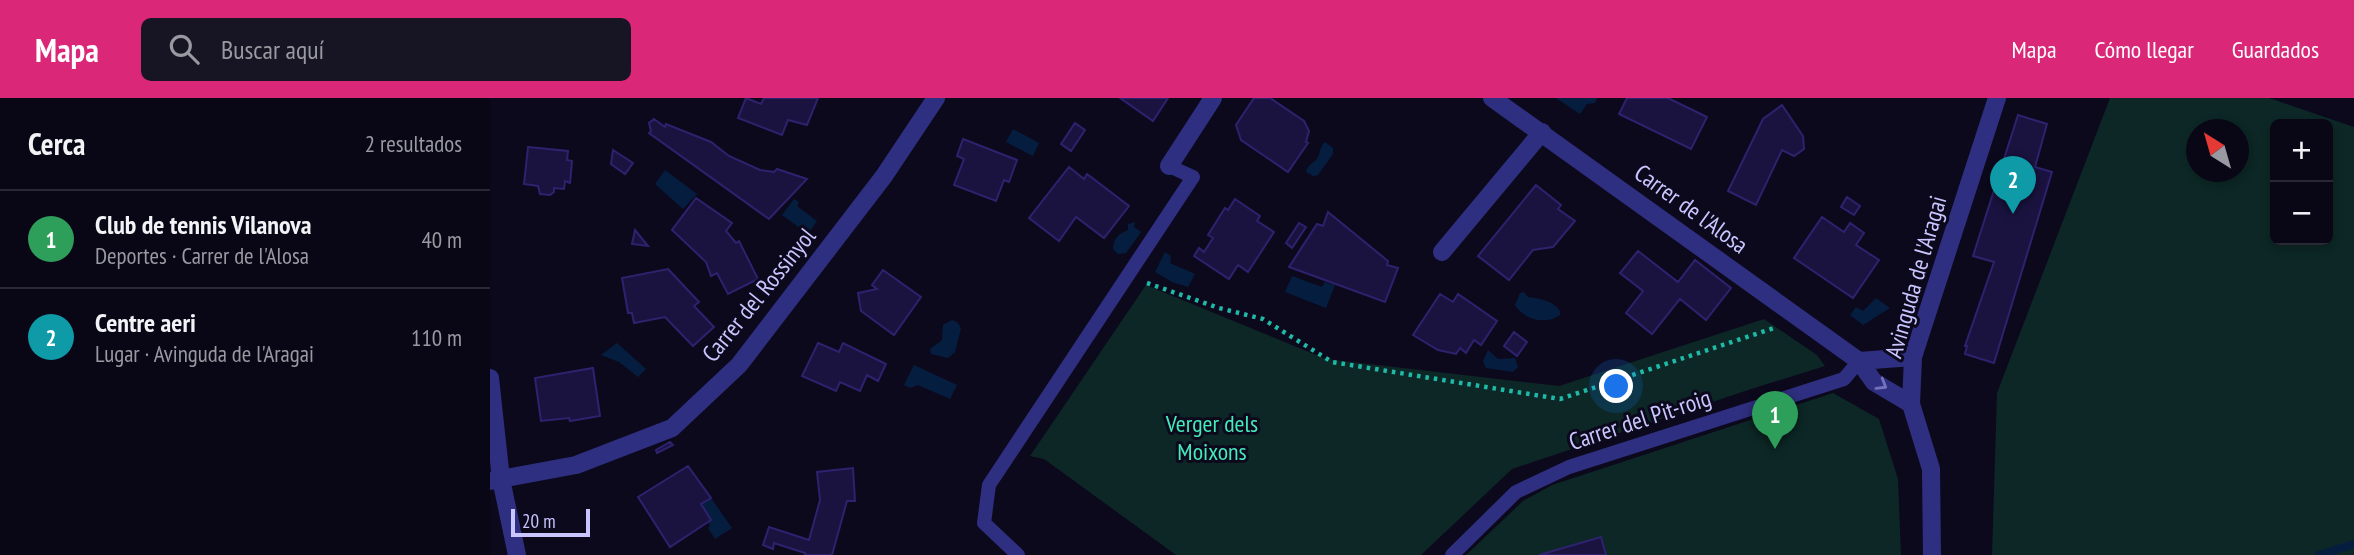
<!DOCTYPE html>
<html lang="es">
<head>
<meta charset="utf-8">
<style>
  body { margin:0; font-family:"PT Sans Narrow",sans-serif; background:#171523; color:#f1f3f6 }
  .controls { position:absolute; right:21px; top:21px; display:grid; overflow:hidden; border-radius:10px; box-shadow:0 4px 10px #0003 }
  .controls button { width:63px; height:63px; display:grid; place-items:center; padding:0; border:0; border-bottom:2px solid #292835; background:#090716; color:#f1f3f6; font:35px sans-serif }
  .compass { position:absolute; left:1696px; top:21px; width:63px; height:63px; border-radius:50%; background:#090716; box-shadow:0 4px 10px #0003; rotate:323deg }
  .scale { position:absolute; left:21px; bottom:18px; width:79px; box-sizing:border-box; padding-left:7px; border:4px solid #c9c5ff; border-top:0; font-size:19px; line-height:24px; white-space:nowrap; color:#c9c5ff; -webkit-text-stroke:5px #0c091d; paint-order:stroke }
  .you { position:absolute; left:1127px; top:289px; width:24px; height:24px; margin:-18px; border:5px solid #fff; border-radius:50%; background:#1a73e8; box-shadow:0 0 0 10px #1a73e833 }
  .badge { display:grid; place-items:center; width:46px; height:46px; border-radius:50%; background:#db2777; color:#fff; font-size:23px; font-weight:700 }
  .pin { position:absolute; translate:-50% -58px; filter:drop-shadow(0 2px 4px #0008) }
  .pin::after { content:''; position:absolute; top:37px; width:24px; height:21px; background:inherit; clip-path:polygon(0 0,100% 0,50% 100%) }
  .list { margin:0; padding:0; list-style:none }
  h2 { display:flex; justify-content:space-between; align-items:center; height:91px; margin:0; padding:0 28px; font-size:30px }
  h2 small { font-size:23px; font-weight:400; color:#9999a1 }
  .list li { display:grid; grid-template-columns:46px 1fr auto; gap:21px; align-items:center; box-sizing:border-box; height:98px; padding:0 28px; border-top:2px solid #292835 }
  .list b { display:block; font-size:26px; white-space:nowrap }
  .list p { margin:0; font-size:23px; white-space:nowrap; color:#9999a1 }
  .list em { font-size:23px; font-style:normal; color:#9999a1 }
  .icon { flex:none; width:38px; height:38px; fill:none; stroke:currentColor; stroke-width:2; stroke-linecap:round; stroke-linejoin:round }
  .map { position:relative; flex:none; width:1864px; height:457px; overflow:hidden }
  header { display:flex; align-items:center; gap:42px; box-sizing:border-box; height:98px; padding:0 35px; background:#db2777; color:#fff }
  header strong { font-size:33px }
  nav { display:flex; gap:38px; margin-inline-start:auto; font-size:24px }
  .search { width:490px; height:63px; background:#171523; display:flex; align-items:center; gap:18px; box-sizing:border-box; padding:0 24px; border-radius:10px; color:#9999a1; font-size:26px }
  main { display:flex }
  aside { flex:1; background:#090716 }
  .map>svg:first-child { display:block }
</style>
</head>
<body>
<header>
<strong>Mapa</strong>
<div class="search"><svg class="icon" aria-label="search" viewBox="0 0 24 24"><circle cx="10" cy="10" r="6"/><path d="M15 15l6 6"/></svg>Buscar aquí</div>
<nav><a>Mapa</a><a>Cómo llegar</a><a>Guardados</a></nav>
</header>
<main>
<aside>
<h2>Cerca<small>2 resultados</small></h2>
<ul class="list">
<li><span class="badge" style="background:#2e9e5b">1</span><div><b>Club de tennis Vilanova</b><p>Deportes · Carrer de l'Alosa</p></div><em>40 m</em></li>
<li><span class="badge" style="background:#0f9aa8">2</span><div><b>Centre aeri</b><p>Lugar · Avinguda de l'Aragai</p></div><em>110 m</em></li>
</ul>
</aside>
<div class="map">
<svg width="1864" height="457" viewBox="0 0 1864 457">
  <rect width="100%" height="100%" fill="#0c091d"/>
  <path fill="#0c2725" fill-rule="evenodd" d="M 1620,0 L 1779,0 L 1864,29 L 1864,457 L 1502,457 L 1507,295 ZM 1785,26 L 1838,26 L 1838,142 L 1785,142 ZM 1706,32 L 1748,32 L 1748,74 L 1706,74 Z
    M 656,187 L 836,261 L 1069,288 L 1274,221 L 1327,257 L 1335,268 L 1255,293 L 1022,371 L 931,457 L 686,457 L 554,361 L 540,358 Z
    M 1343,295 L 1389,321 L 1408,381 L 1411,457 L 976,457 L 1033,403 L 1062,387 Z"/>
  <path fill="#051e3f" d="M 1066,0 L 1107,0 L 1105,5 L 1097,6 L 1090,16 Z
    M 523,31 L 549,45 L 543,58 L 516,44 Z
    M 835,44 L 843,50 L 843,56 L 828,77 L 823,78 L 816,74 C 818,66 821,67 826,62 C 831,56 829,49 835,44 Z
    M 175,72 L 207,96 L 193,111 L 165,86 Z
    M 304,101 L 309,104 L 307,108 L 327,123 L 318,136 L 292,117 Z
    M 645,124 L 644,129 L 651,134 L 636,155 L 628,156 L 623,151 C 623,140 629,136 638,132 L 638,126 Z
    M 675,154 L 681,158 L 680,165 L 705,176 L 698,189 L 682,184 L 665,174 Z
    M 802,178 L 832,189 L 835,184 L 845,187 L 836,210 L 795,194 Z
    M 1034,194 L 1038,199 C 1051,201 1062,202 1070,213 L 1070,217 C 1056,227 1034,222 1025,207 L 1030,195 Z
    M 1386,200 L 1400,210 L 1373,227 L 1360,217 L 1366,209 L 1373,213 Z
    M 462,222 L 467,224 L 471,230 L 465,254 L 458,260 L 441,256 L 440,251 L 452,242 L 453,227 Z
    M 127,245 L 156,271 L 148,279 L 129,264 L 111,257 Z
    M 998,252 L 1008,261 L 1025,260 L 1028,269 L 1023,274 L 996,270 L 993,263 Z
    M 424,267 L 467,287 L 460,301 L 428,287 L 420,290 L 414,287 Z
    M 221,400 L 242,430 L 225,441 L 218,430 L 220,428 L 218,424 L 221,422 L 211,406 Z"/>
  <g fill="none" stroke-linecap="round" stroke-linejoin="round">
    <path stroke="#051e3f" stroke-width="8" d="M 1829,457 L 1864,446"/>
  </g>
  <path fill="#1a1340" stroke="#2e226e" stroke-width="2" d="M 256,0 L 271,6 L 274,0 L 328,0 L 317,27 L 298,22 L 292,37 L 248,20 Z
    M 630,0 L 678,0 L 663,23 Z
    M 764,0 L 780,0 L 814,23 L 819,33 L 816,44 L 818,45 L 798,74 L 751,42 L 746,27 Z
    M 1137,0 L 1178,0 L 1217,19 L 1201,51 L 1129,16 Z
    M 1292,7 L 1313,38 L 1314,51 L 1304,58 L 1292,52 L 1266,107 L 1238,93 L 1273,21 Z
    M 1528,17 L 1557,26 L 1545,69 L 1562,74 L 1504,265 L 1475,256 L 1477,248 L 1475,248 L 1504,164 L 1483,158 Z
    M 164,21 L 175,29 L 176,26 L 221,44 L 239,58 L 270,72 L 284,74 L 287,71 L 317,81 L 279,121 L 159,35 L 161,33 L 159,25 Z
    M 585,25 L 595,32 L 581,53 L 571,46 Z
    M 473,41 L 527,62 L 519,84 L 514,82 L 506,103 L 464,87 L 474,61 L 467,58 Z
    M 38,49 L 78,53 L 77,62 L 82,63 L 80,85 L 75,83 L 74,91 L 64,90 L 64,94 L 60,97 L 50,96 L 48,88 L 34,86 Z
    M 123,52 L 143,65 L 135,76 L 121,66 Z
    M 579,69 L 594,81 L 597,76 L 639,108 L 614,140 L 586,119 L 569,143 L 539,120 Z
    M 1046,87 L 1071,107 L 1068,111 L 1085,123 L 1063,149 L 1043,152 L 1019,182 L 988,158 Z
    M 1357,99 L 1370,108 L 1364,117 L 1351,109 Z
    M 206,100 L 242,125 L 236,133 L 246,145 L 249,143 L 268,181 L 238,196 L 227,175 L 221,178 L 216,164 L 182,132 Z
    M 745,101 L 770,118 L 767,123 L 784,134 L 758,174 L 748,167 L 739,181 L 704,158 L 709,150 L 714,154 L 723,140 L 718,137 L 735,110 L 738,112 Z
    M 838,114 L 898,163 L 897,167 L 908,170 L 895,204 L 799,169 L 827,126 L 833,128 Z
    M 1332,119 L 1354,134 L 1360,125 L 1374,135 L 1366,147 L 1389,162 L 1363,200 L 1304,160 Z
    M 809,125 L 816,129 L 802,150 L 796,145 Z
    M 145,132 L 158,148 L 142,146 Z
    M 1148,153 L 1188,184 L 1205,162 L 1241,190 L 1216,222 L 1190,201 L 1162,236 L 1136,215 L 1153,193 L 1130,175 Z
    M 178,171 L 209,204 L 204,208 L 224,229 L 203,248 L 175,219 L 144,225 L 142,215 L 138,215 L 132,180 Z
    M 393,172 L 431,199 L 404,237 L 371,213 L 368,195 L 387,191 L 382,187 Z
    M 950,196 L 963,204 L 968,196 L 1007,223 L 991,247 L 984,242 L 976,255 L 970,250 L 966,256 L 948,252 L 923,237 Z
    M 1024,234 L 1037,244 L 1027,258 L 1014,248 Z
    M 328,245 L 349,254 L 353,245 L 396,266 L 388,283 L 377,277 L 370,293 L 350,284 L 346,293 L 312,278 Z
    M 103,270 L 110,318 L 80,323 L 79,320 L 51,323 L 45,280 Z
    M 180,344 L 183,347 L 167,355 L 166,352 Z
    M 198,368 L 221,400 L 211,406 L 221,422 L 180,449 L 148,399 Z
    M 363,370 L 365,403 L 357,403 L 342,457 L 315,457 L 315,455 L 284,445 L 283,451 L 273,447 L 279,429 L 319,442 L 330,402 L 327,374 Z
    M 1111,439 L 1116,457 L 1049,457 Z"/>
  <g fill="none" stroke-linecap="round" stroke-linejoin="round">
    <path stroke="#1fb9a8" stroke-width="4.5" stroke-dasharray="3.5 5" stroke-linecap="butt" d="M 657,185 L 729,210 L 773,221 L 842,264 L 1070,301 L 1287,229"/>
    <path stroke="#2f2f81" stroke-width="14" d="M 528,457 L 494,425 L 499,387 L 703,79 L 679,68
      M 962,457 L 1026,394 L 1079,369 L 1354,281 L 1369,263"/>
    <path stroke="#2f2f81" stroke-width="18" d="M 1002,0 L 1369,263 L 1384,284 L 1421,306
      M 679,68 L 723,0
      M 952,154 L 1052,34
      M 1369,263 L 1423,259
      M 0,280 L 11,381 L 27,457
      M 0,383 L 86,367 L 182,330 L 249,267 L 394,78 L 446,0
      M 1442,457 L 1441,371 L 1421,306 L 1423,259 L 1507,0"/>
  </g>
  <defs><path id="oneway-chevron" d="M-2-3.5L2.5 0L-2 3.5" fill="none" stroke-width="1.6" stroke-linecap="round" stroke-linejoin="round" transform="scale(1.75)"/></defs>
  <use stroke="#7472ba" href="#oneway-chevron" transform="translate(1392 287) rotate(31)"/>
  <g text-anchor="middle" stroke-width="6" stroke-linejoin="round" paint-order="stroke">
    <g font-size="24" fill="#c9c5ff" stroke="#0c091d">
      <text transform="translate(1201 111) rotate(36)" y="8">Carrer de l'Alosa</text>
      <text transform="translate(1426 179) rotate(-74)" y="8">Avinguda de l'Aragai</text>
      <text transform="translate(269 197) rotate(-51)" y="8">Carrer del Rossinyol</text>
      <text transform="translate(1150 322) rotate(-18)" y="8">Carrer del Pit-roig</text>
    </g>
    <g font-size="24" fill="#44ebba" stroke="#0c091d">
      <text x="722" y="334">Verger dels<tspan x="722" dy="28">Moixons</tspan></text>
    </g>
  </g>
</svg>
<div class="controls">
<button>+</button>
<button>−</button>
</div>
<svg class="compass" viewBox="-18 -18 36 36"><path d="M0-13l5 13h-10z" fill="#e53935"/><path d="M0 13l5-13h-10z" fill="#9999a1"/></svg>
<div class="scale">20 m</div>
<div class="you"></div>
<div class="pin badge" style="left:1285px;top:351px;background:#2e9e5b">1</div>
<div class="pin badge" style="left:1523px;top:116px;background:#0f9aa8">2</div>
</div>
</main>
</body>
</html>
